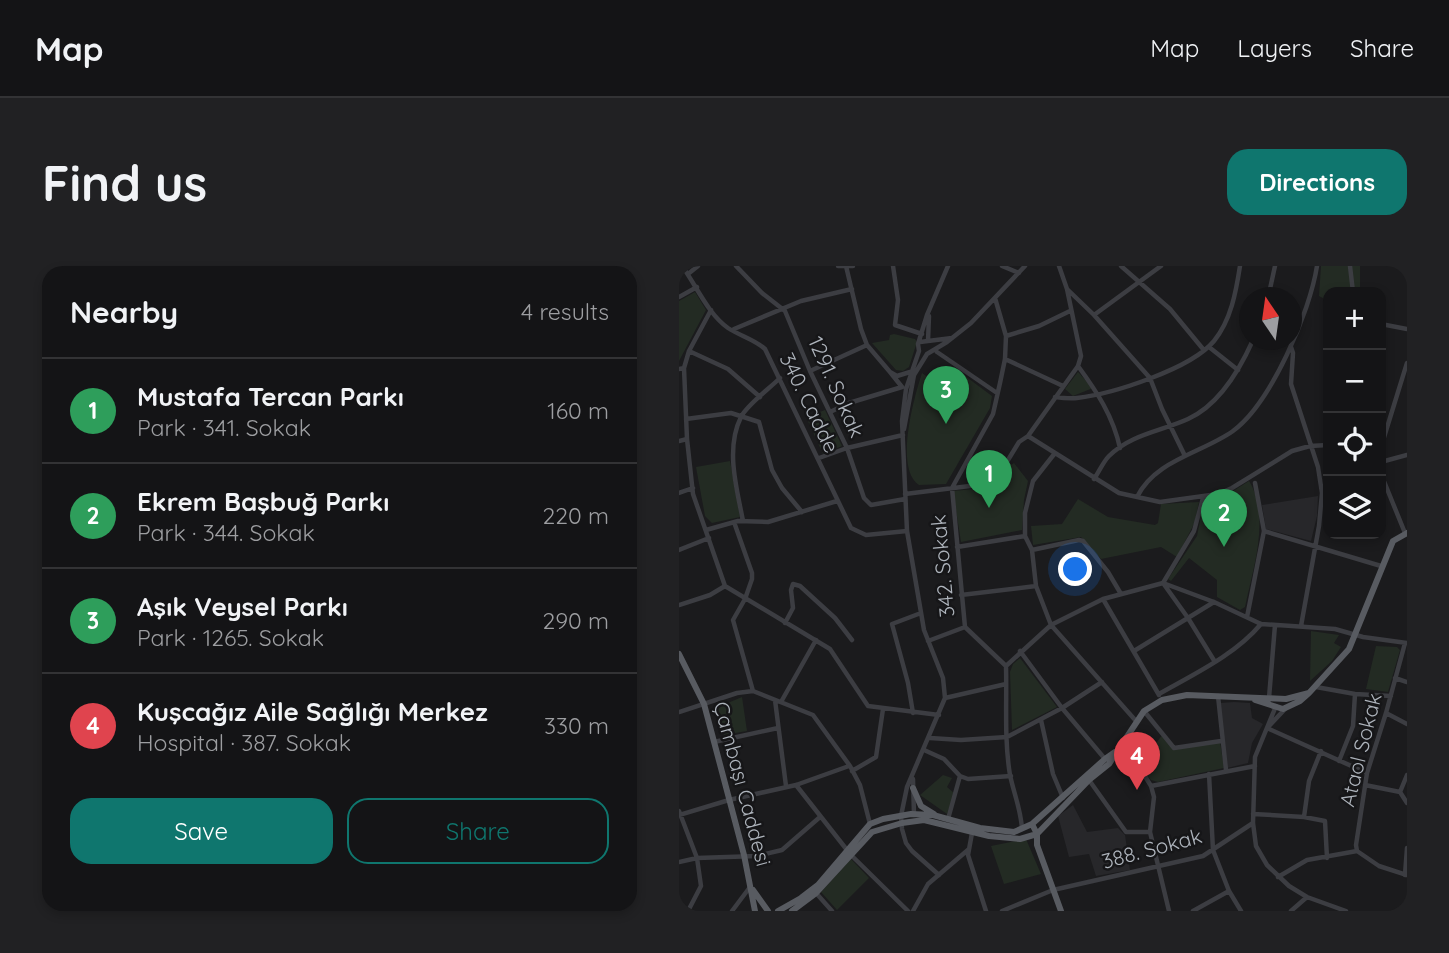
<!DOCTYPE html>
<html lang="en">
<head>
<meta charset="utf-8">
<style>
  body { margin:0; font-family:Quicksand,sans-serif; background:#212123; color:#f1f3f6 }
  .controls { position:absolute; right:21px; top:21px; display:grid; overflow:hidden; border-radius:14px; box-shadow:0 4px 10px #0003 }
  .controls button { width:63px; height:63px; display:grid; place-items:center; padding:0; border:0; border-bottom:2px solid #333335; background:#141416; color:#f1f3f6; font:35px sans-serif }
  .compass { position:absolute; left:560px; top:21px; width:63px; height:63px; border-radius:50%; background:#141416; box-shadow:0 4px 10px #0003; rotate:347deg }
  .you { position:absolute; left:397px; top:304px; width:24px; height:24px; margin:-18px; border:5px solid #fff; border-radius:50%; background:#1a73e8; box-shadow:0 0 0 10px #1a73e833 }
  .badge { display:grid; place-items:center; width:46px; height:46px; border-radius:50%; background:#0f766e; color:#fff; font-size:23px; font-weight:700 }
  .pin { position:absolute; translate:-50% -58px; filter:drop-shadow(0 2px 4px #0008) }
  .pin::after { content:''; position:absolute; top:37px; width:24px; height:21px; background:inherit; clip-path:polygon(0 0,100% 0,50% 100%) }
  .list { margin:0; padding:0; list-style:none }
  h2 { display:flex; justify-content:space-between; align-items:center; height:91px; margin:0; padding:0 28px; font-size:30px }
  h2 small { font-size:23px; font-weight:400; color:#9d9ea1 }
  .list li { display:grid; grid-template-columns:46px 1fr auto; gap:21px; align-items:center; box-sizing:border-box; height:105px; padding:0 28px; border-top:2px solid #333335 }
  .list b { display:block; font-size:26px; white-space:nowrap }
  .list p { margin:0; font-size:23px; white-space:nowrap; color:#9d9ea1 }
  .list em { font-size:23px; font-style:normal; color:#9d9ea1 }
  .actions { display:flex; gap:14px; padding:21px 28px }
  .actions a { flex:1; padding:16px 0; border:2px solid #0f766e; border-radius:21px; text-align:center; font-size:24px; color:#0f766e }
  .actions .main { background:#0f766e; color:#fff }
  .icon { flex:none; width:38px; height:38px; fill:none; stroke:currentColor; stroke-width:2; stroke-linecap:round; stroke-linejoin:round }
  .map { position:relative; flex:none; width:728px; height:645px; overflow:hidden; border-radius:21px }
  header { display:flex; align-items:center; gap:42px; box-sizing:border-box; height:98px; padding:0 35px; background:#141416; border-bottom:2px solid #333335 }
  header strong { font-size:33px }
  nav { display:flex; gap:38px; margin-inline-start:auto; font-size:24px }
  .intro { display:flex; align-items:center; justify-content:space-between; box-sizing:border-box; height:168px; padding:0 42px }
  h1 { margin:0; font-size:49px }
  .button { padding:18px 32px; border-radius:21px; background:#0f766e; color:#fff; font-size:24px; font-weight:700 }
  main { display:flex; gap:42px; padding:0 42px }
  aside { flex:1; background:#141416; border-radius:21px; box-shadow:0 4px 10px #0003 }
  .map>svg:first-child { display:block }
</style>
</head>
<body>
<header>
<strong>Map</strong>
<nav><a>Map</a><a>Layers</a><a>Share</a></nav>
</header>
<div class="intro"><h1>Find us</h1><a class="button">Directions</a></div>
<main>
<aside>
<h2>Nearby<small>4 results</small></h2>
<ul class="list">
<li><span class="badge" style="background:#2e9e5b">1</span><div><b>Mustafa Tercan Parkı</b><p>Park · 341. Sokak</p></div><em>160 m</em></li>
<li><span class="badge" style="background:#2e9e5b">2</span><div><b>Ekrem Başbuğ Parkı</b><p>Park · 344. Sokak</p></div><em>220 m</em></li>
<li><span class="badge" style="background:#2e9e5b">3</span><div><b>Aşık Veysel Parkı</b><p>Park · 1265. Sokak</p></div><em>290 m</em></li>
<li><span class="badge" style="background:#e0444e">4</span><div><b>Kuşcağız Aile Sağlığı Merkez</b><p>Hospital · 387. Sokak</p></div><em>330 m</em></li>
</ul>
<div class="actions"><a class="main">Save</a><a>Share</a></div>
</aside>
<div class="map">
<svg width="728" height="645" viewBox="0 0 728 645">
  <rect width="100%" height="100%" fill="#1b1b1d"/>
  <path fill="#27272a" d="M 639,230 L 638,250 L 632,275 L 587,263 L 583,239 Z
    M 555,436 L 571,437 L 573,452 L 584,458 L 573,477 L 569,497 L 548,502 L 541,437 Z
    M 394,539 L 408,566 L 439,562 L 446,569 L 451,604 L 417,610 L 410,588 L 390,591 L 379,550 Z"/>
  <path fill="#232b23" d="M 642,0 L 681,0 L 681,26 L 649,26 L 649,35 L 640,30 Z
    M 16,26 L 27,44 L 0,95 L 0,35 Z
    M 215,68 L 236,73 L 238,76 L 230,101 L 224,105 L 217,104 L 193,77 L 210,74 L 211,69 Z
    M 399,106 L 414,122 L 394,130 L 386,123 Z
    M 243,107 L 258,118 L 276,127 L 282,107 L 313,130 L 311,142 L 267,218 L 240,219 C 215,203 235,131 243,107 Z
    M 146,144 L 163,180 L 144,188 L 127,151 Z
    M 51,195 L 61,251 L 33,257 L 26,250 L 17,201 Z
    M 335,197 L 349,215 L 345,234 L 343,264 L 282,276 L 274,225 L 316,221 L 329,201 Z
    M 570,215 C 592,250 574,303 566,341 L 561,344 L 538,331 L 538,314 L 510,292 L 492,315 L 489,313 L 518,270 L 525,235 L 551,227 Z
    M 399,233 L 429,251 L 476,259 L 479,257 L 482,238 L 520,236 L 516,256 L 498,291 L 482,281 L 422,293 L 402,271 L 354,279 L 352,260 L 383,258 Z
    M 632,365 L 660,369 L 655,377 L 662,381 L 653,395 L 631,415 Z
    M 697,380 L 718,381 L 721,384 L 709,426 L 687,423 Z
    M 341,392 L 378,441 L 333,464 L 331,406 L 334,398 Z
    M 63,431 L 68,465 L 45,469 L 37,442 Z
    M 484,468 L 495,483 L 541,476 L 545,502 L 479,516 L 472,514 L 460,500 Z
    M 264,509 L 273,512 L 268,521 L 275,527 L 268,548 L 241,529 Z
    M 347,573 L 362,608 L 325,618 L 312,580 Z
    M 172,593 L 190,612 L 158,644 L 142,626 Z"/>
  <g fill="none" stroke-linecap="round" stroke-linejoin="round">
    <path stroke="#3c3d42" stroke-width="4.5" d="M 3,0 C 17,19 29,48 49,62 C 61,70 75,73 86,83 L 172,262 L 187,269 L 228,265
      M 57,0 L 83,27 L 106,45 L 131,105 L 168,182 L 185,232 L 192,239 L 226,233
      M 159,0 L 174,0
      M 167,0 L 182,63 L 188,79 L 211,106
      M 214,0 L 219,34 L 216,59 L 243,68
      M 323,0 L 340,7
      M 380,0 L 388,23 L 415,49 L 471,112 L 483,143 L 506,190
      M 442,0 L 491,43 L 524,83
      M 671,0 L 674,26
      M 728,0 L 728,2
      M 9,8 L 19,0
      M 0,31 L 18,21
      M 316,32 L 327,70 L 326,93 L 321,117 L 314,148 L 273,222 L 286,361 L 327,400
      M 589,32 L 596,0
      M 415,49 L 482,0
      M 702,58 L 728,63
      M 55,63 L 122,35 L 173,23
      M 327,70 L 360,60 L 391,45
      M 249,75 L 250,50
      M 241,76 L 273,72
      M 530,81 L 559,104
      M 612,81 L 614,87 L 612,118 L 639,201 L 643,227 L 640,260 L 622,360
      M 10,85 L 49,103 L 81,131
      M 258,86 L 318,127
      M 326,93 L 384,120
      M 399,100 C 418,126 434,150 441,182
      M 5,102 L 8,173 L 14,228 L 46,320 L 151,383 L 189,440 L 260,449
      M 0,103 L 5,102 L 10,85 L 32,44
      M 131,105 L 188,79
      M 223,121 L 211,106 L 218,110 L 231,106
      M 376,131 C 383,132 391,133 398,132 C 433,128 512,103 535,75 C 552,54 557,26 561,0
      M 151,146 L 170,137 L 223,121
      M 7,153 L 52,147 L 80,156 L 93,204 L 103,222 L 123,246
      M 225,163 L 235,109 L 248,88 L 268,76 L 292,57 L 346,0
      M 349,170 L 440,227 L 481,236 L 539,228 L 553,222 L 613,185 L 631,180 L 649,179
      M 0,175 L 8,173
      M 702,181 L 728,97
      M 376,187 L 354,215 L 346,247 L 346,270 L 353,284 L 357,320 L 372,359 L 457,455
      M 140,192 L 168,182 L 224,169
      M 702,196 L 728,189
      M 702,208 L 726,267
      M 415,213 C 420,206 424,196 430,190 C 452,168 483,165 509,153 C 540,139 561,103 574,74
      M 576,217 L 585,265 L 702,300
      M 0,227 L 14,222
      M 226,228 L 315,217 L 340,176 L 349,170 L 399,100 L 402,90 L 388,23
      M 458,231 C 476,194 523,187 554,165 C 592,137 631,46 638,0
      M 524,232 L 515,265 L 484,317 L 509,352 L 536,396
      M 64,255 C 58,223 46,183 62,151 C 68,139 91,122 101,112
      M 55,256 L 73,307 L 73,313 L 66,333 L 54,354 L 74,425
      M 27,264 L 59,255 L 89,256 L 158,235
      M 278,281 L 346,270
      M 0,284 L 30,272
      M 353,284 L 400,274 L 404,275 L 429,306 L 442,328
      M 282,329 L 357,320
      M 424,333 L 480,429
      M 0,339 L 31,329 L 46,320
      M 568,351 L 585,265
      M 106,357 L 114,342 L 112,324 L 114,318 L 121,320 L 156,352 L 173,374
      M 249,375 L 286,361
      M 726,377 L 707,447 L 688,507 L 677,579 L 678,585 L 700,600 L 728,609
      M 341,385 L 383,442 L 426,493
      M 455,385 L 535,336
      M 716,412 L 728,416
      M 637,421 L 676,428 L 712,430
      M 480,428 C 515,408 556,389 582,358
      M 539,430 L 547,504
      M 266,432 L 327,418
      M 590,432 L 596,359
      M 96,434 L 107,520
      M 102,436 L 137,374
      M 597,440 L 576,491 L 574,557 L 577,580 L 588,599 L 610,620 L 628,631 L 667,645
      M 465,445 L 495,482 L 542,475
      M 0,446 L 58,427 L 74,425 L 134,449 L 171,500 L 181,519 L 191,558
      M 234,447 L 229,417 L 213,358 L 242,347
      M 707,447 L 728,458
      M 362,454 L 374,508 L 384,532
      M 589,461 L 607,442
      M 588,462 L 688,507
      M 251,472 L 282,474 L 328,471 L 383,442 L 423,416
      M 35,476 L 99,462
      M 245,484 L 265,493 L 281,510 L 289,513 L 332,510
      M 441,484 L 464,507 L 472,520 L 475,531 L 471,566 L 490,645
      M 660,495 L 674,460 L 676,428
      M 173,505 L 197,491 L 204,443
      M 530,508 L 534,584 L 550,625 L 562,645
      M 728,509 L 721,526 L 728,537
      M 234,513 L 235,549
      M 410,514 L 447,566 L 471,566
      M 117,519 L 168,584
      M 686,519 L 721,526
      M 472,520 L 576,500
      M 0,545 L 18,592 L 22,620 L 9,645
      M 574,548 L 625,551 L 646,555 L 648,592
      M 0,549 L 50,534 L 117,519 L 170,500
      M 625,551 L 630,515 L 642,485
      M 269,553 L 281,510
      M 343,563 C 342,544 335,528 331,509 C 325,473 328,436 327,400 L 372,359 L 424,333 L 484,317 L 535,336 L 582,358 L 656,363 L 684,371 L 728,377
      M 293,567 L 289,589 L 307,645
      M 172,589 L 229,645
      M 0,596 L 18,592 L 78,590 L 103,584 L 141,551
      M 260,609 L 233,585 L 227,577 L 223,563 L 222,550 L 228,521 L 266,432 L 264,412 L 245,364 L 228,265 L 223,155 L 227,123 L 240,85 L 239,78 L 248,49 L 269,0
      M 726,609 L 728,582
      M 599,611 L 628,594 L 678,585
      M 137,627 L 153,645
      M 53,645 L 71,621
      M 234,645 L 249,618 L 290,583
      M 323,645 L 374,624 L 524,590 L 574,557
      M 514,645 L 550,625
      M 612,645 L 628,631"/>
    <path stroke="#585b61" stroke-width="6" d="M 0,388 L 25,438 L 65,589 L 76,645
      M 576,434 L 604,443 L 621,435 L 630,427 L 670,383 L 714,275 L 728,267
      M 234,522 L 242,540 L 255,548
      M 353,558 L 358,568 L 358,579 L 382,645
      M 74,624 L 89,645
      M 99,645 L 122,632 L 139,619 L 191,558 L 204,553 L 232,548 L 254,549 L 301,562 L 335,566 L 353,558 L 426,493 L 436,486
      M 113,645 L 137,627 L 193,566 L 223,557 L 245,554 L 310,570 L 341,573 L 358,568 L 410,514 L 430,498 L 465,445 L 483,434 L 508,429 L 607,433 L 630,427"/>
  </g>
  <g text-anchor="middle" stroke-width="5" stroke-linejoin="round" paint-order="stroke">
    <g font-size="21" fill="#aeb4bc" stroke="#161618">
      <text transform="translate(157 121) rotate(66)" y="7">1291. Sokak</text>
      <text transform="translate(130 137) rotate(64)" y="7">340. Cadde</text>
      <text transform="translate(264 300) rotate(-95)" y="7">342. Sokak</text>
      <text transform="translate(682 484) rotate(-76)" y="7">Ataol Sokak</text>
      <text transform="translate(63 518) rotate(75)" y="7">Çambaşı Caddesi</text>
      <text transform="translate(473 583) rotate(-15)" y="7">388. Sokak</text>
    </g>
  </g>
</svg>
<div class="controls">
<button>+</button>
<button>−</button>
<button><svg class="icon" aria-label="locate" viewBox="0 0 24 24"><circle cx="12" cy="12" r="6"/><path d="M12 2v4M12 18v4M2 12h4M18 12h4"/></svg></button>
<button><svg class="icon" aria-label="layers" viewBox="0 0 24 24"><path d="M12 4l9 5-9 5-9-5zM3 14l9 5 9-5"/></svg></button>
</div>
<svg class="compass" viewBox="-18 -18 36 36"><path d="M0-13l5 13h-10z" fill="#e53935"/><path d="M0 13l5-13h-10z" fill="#9d9ea1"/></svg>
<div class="you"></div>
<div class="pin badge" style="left:310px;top:242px;background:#2e9e5b">1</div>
<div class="pin badge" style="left:545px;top:281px;background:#2e9e5b">2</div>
<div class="pin badge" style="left:267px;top:158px;background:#2e9e5b">3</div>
<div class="pin badge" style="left:458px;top:524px;background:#e0444e">4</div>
</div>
</main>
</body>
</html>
